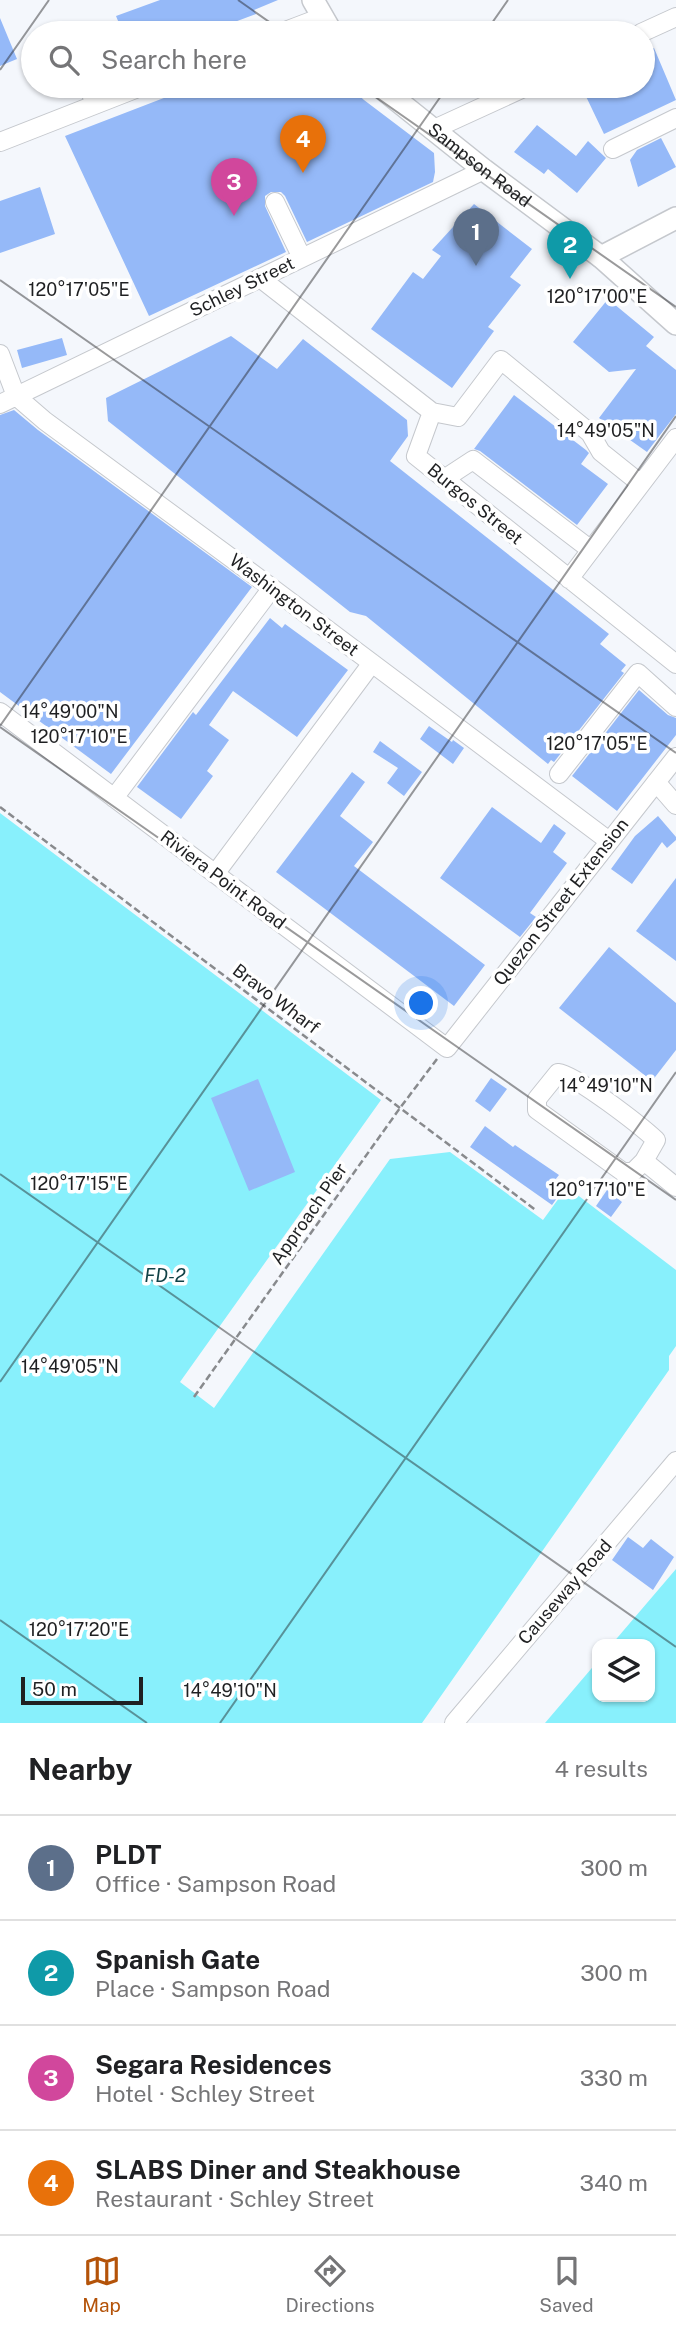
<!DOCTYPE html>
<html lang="en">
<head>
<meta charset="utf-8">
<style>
  body { margin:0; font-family:"Public Sans",sans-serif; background:#f6f6f6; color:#202124 }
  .controls { position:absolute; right:21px; bottom:21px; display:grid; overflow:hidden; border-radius:14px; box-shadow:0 2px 5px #0004 }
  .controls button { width:63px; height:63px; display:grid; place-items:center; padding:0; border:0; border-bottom:2px solid #e0e0e0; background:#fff; color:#202124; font:35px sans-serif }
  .scale { position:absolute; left:21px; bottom:18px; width:122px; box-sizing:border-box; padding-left:7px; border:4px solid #1f2022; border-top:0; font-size:19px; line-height:24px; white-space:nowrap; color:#1f2022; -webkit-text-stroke:5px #fff; paint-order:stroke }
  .you { position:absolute; left:422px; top:1004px; width:24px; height:24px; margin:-18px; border:5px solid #fff; border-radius:50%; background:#1a73e8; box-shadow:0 0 0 10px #1a73e833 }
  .badge { display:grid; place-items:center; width:46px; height:46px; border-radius:50%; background:#b45309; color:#fff; font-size:23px; font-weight:700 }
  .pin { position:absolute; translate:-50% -58px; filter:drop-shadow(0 2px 4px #0008) }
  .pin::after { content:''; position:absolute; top:37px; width:24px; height:21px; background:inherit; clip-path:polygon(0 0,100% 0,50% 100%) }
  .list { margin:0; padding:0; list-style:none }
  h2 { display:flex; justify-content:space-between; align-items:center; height:91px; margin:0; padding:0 28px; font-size:30px }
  h2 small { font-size:23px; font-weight:400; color:#757577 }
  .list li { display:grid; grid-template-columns:46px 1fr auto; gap:21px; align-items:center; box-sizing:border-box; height:105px; padding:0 28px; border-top:2px solid #e0e0e0 }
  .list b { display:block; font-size:26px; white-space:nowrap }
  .list p { margin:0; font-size:23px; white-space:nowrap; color:#757577 }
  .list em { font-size:23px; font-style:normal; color:#757577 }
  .icon { flex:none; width:38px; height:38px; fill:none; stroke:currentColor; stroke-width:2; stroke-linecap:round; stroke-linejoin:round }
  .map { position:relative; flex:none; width:676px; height:1723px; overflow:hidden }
  .search { position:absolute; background:#fff; box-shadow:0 2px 5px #0004; left:21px; right:21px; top:21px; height:77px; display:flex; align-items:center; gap:18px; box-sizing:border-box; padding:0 24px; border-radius:38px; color:#757577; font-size:26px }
  .sheet { height:511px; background:#fff }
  nav { display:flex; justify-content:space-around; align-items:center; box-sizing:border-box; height:98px; border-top:2px solid #e0e0e0; background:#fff; font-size:19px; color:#757577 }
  nav a { display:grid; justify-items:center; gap:4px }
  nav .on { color:#b45309 }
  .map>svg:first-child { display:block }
</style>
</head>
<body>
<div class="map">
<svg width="676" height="1723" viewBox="0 0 676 1723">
  <rect width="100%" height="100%" fill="#f4f7fc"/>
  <path fill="#88f0fc" d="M 0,813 L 381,1100 L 180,1382 L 214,1408 L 390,1159 L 450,1152 L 543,1220 L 567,1187 L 676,1270 L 676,1346 L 669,1356 L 669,1370 L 422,1723 L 0,1723 Z
    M 676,1569 L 676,1723 L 545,1723 L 597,1662 L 597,1697 L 650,1697 L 650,1644 L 612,1644 Z"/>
  <path fill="#95b9f8" d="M 160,0 L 278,0 L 254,10 L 256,14 L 205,33 L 123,33 L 116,16 Z
    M 0,18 L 17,59 L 0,66 Z
    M 654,48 L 676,100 L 604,134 L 581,86 L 643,86 L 643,53 Z
    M 195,86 L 349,86 L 364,100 L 434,153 L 435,172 L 433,182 L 307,242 L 285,196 L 281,192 L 271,192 L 265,196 L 265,206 L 286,252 L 149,316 L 65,136 Z
    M 537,125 L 576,156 L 588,141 L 606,158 L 577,193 L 548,169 L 544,174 L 514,152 Z
    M 661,138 L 676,167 L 638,187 L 630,160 L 637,150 Z
    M 40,187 L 55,234 L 0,253 L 0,201 Z
    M 474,204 L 532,249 L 510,277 L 521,285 L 488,327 L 494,331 L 452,388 L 371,329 L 413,272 L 423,279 L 441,256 L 432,250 Z
    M 608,299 L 654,337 L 646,346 L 676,370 L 676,414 L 647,452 L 599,418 L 636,369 L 609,372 L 573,342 Z
    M 231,336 L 277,369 L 303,339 L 407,420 L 408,436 L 390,461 L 609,634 L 600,644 L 626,665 L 621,671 L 624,673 L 554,762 L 551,760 L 548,764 L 366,616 L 350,612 L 108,421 L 106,398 Z
    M 62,338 L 67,355 L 22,368 L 17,350 Z
    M 514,395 L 586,450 L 589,453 L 581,464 L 608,484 L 577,525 L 480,451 L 474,449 Z
    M 14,410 L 38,430 L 252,587 L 111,774 L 0,692 L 0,415 Z
    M 270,618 L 282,628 L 285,624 L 348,670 L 297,737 L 233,691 L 209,725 L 229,740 L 207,771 L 213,776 L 181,819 L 137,787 L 193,712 L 196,715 Z
    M 639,690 L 668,715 L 676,718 L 676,735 L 617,811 L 572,776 Z
    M 429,726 L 452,742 L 453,740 L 464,748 L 453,764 L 420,739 Z
    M 380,741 L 422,772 L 404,796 L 387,783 L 398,768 L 373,752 Z
    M 352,772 L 365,782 L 340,816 L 373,842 L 354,866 L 485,965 L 454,1006 L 276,872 Z
    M 492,807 L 541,843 L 554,824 L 566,833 L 553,852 L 567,863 L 530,913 L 536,917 L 520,937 L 440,878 Z
    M 658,816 L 676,837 L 676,840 L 667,848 L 662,842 L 632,884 L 611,869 L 635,836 Z
    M 676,878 L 676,961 L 636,931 Z
    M 609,947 L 676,1003 L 676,1050 L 652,1081 L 559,1008 Z
    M 491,1078 L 507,1089 L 490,1112 L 475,1101 Z
    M 258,1079 L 295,1172 L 249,1191 L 211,1098 Z
    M 485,1126 L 513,1147 L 515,1145 L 559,1175 L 555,1180 L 565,1187 L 552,1205 L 470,1147 Z
    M 607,1190 L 622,1202 L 611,1217 L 596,1206 Z
    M 628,1537 L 643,1548 L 651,1539 L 674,1557 L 653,1590 L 612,1560 Z"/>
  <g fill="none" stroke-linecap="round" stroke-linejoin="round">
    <defs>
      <path id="minor" d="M 280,33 L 322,17
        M 641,33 L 676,17
        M 88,86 L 95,104
        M 432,130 L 528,86
        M 0,142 L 143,86
        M 613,149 L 676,118
        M 275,202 L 302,258
        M 260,278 L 432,412 L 458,417 L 501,360 L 590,433 L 601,452 L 641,484
        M 0,354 L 16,396 L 45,421 L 272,588 L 609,841
        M 0,404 L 484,170
        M 432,412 L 416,456 L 676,664
        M 444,479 L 473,460 L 591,550
        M 569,579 L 676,438
        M 0,712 L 447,1048 L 676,757
        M 559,774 L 638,673 L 676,707
        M 656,782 L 676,805
        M 114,798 L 272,588
        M 215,874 L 372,663
        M 644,1161 L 633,1172 L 623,1172 L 537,1110 L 537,1099 L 558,1073 C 576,1075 641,1126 656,1140 L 644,1161 L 676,1187
        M 454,1723 L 676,1461"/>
      <g id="major">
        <path d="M 313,0 L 332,33"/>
        <path id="s1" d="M 379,86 L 484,170 L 601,257 L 676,324"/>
        <path d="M 601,257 L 676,218"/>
      </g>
    </defs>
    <use href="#minor" stroke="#c5c8cd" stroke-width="20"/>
    <use href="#major" stroke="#c5c8cd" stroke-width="24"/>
    <path stroke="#888a8d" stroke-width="2.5" stroke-dasharray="7 3.5" stroke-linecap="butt" d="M 0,807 L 537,1211
      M 194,1397 L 400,1108 L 437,1059"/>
    <use href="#minor" stroke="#fff" stroke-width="18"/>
    <use href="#major" stroke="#fff" stroke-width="21"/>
  </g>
  <path fill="none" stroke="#1f2022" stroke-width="2" stroke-opacity="0.45" d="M 238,0 L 285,33M 485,33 L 508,0M 0,70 L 49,0M 360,86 L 676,307M 0,280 L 676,753M 0,726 L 448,86M 0,727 L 676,1200M 0,1174 L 676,1647M 0,1382 L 676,416M 0,1620 L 147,1723M 220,1723 L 676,1072"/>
  <g text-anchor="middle" stroke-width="7" stroke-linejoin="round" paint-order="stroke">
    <g font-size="18" fill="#1f2022" stroke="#fff">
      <text dy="6" stroke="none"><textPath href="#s1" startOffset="128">Sampson Road</textPath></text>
      <text transform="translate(242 287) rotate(-26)" y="6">Schley Street</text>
      <text transform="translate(475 504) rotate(39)" y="6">Burgos Street</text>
      <text transform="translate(294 605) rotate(37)" y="6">Washington Street</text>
      <text transform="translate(223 880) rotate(37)" y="6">Riviera Point Road</text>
      <text transform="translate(561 902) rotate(-52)" y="6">Quezon Street Extension</text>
      <text transform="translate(276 999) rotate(37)" y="6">Bravo Wharf</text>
      <text transform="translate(309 1214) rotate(-55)" y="6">Approach Pier</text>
      <text transform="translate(565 1592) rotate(-49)" y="6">Causeway Road</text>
    </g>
    <g font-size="19" font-style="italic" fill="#114247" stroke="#fff">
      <text x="165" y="1282">FD-2</text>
    </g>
  </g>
  <g font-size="18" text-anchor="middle" fill="#1f2022" stroke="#fff" stroke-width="7" stroke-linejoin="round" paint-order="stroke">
    <text x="79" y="296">120°17'05"E</text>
    <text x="597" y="303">120°17'00"E</text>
    <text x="606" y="437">14°49'05"N</text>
    <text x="70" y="718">14°49'00"N</text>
    <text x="79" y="743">120°17'10"E</text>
    <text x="597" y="750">120°17'05"E</text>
    <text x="606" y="1092">14°49'10"N</text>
    <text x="79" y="1190">120°17'15"E</text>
    <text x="597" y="1196">120°17'10"E</text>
    <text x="70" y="1373">14°49'05"N</text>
    <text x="79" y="1636">120°17'20"E</text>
    <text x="230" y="1697">14°49'10"N</text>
  </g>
</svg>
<div class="controls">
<button><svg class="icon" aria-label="layers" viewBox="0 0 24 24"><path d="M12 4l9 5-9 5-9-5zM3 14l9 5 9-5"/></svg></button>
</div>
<div class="scale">50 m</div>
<div class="you"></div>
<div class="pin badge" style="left:476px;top:266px;background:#5c6f8a">1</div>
<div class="pin badge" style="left:570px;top:279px;background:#0f9aa8">2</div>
<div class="pin badge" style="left:234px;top:216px;background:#d1479c">3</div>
<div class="pin badge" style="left:303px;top:173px;background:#e8710a">4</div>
<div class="search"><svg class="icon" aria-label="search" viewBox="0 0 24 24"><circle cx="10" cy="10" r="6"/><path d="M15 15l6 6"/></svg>Search here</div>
</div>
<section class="sheet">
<h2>Nearby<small>4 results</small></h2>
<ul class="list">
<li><span class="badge" style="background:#5c6f8a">1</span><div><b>PLDT</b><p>Office · Sampson Road</p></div><em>300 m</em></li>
<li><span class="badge" style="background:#0f9aa8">2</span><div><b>Spanish Gate</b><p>Place · Sampson Road</p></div><em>300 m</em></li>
<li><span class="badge" style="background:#d1479c">3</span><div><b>Segara Residences</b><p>Hotel · Schley Street</p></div><em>330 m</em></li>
<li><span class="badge" style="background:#e8710a">4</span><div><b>SLABS Diner and Steakhouse</b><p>Restaurant · Schley Street</p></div><em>340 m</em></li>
</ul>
</section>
<nav>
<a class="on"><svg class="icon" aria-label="map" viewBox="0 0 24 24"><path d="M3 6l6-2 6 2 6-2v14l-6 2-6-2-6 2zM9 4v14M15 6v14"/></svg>Map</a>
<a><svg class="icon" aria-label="directions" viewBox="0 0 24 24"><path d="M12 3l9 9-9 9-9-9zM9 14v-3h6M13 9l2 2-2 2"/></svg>Directions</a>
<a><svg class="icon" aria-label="saved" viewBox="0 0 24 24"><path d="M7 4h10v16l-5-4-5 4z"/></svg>Saved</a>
</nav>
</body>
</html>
